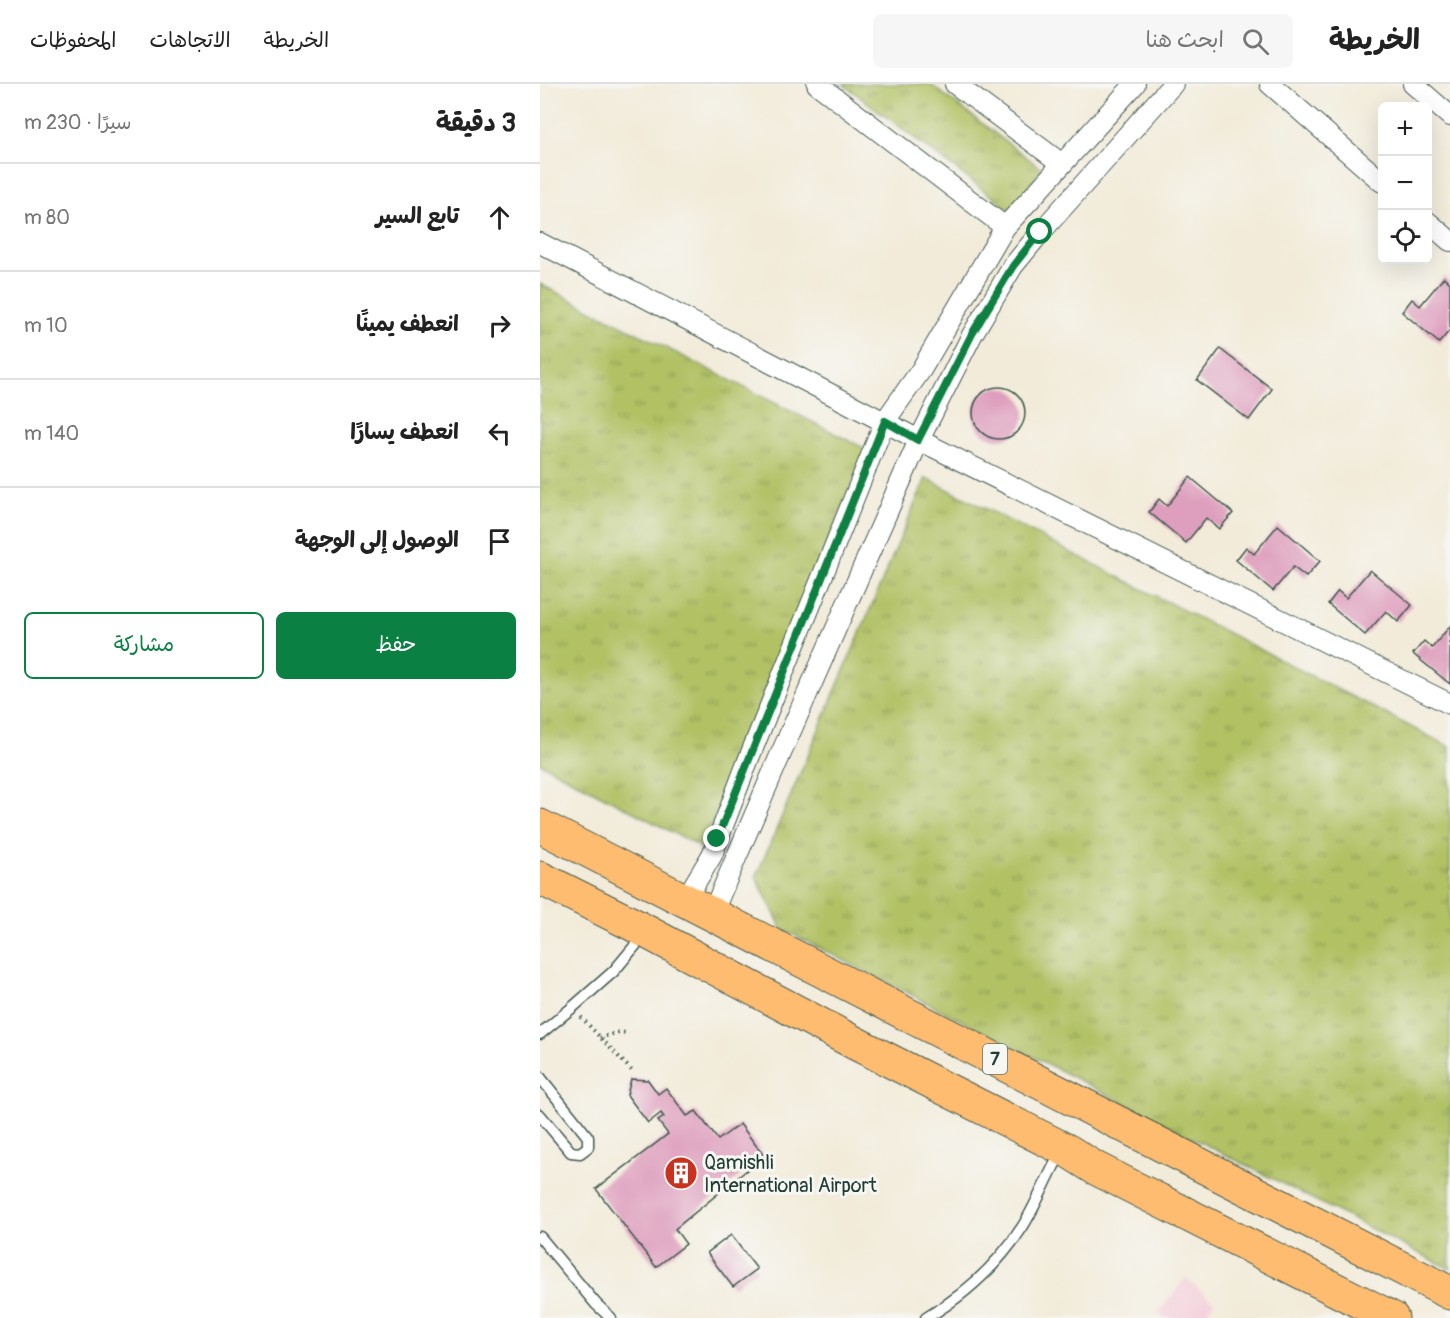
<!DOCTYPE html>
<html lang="ar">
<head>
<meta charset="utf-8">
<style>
  body { margin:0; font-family:Pangolin,"Playpen Sans Arabic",sans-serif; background:#f6f6f6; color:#222; direction:rtl }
  .controls { position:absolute; right:18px; top:18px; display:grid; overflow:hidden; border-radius:9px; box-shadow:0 6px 24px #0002 }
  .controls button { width:54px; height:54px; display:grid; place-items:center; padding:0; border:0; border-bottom:2px solid #e0e0e0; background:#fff; color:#222; font:30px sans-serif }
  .stop { position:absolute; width:18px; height:18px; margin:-14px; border:4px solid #0b8043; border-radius:50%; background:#fff }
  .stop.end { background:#0b8043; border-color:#fff; box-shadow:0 2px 6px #0008 }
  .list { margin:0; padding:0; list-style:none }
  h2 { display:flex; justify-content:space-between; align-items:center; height:78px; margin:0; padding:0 24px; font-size:26px }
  h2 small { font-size:20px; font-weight:400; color:#767676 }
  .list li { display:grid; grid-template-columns:39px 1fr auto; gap:18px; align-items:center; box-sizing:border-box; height:108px; padding:0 24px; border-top:2px solid #e0e0e0 }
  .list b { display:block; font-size:22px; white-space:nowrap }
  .list em { font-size:20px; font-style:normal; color:#767676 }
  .actions { display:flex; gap:12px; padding:18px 24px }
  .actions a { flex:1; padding:14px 0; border:2px solid #0b8043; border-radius:9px; text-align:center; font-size:21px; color:#0b8043 }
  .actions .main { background:#0b8043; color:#fff }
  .icon { flex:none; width:33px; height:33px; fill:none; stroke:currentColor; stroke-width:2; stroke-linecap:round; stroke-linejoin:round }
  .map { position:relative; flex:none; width:910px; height:1234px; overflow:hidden; direction:ltr }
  header { display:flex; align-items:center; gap:36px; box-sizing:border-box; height:84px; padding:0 30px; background:#fff; border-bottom:2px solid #e0e0e0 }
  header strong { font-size:28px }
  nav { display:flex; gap:33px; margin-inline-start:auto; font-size:21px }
  .search { width:420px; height:54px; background:#f6f6f6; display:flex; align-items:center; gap:15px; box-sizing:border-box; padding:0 21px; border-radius:9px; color:#767676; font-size:22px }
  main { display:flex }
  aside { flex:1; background:#fff }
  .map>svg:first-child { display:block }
</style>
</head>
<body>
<header>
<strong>الخريطة</strong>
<div class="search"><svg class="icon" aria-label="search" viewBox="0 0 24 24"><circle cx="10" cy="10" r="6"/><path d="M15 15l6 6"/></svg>ابحث هنا</div>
<nav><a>الخريطة</a><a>الاتجاهات</a><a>المحفوظات</a></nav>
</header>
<main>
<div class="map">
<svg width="910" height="1234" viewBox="0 0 910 1234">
  <defs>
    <pattern id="grass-tufts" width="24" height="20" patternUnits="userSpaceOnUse" patternTransform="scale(1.5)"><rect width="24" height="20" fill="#b1c164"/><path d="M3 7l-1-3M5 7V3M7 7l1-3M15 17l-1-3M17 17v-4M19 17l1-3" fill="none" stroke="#8f9e53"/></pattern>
  </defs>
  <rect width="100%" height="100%" fill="#f6f6f2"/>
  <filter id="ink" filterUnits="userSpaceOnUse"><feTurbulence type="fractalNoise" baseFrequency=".0167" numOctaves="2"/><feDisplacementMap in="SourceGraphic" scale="12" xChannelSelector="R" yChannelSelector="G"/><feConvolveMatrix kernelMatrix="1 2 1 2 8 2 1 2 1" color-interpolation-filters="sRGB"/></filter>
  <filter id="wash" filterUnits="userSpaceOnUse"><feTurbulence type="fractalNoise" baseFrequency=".008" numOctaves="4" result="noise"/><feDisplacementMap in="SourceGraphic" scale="24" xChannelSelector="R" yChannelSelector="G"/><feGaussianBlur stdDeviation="1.35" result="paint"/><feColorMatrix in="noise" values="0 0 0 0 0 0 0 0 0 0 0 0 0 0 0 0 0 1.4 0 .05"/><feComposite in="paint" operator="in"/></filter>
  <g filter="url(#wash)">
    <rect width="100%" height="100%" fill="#f2ebd9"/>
    <path fill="#f4cfdc" d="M 646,1194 L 674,1218 L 661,1234 L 625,1234 L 618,1229 Z"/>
    <path fill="url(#grass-tufts)" stroke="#687f4c" stroke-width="1.5" d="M 303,0 L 390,0 L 502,85 L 471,127 Z
      M 0,200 L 326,365 L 162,764 L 0,679 Z
      M 386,394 L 910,663 L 910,1185 L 242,845 L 216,793 Z"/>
    <g id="blocks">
      <path fill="#de9ebd" d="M 904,193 L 910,199 L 910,246 L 899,259 L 862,228 L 872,215 L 880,222 Z
        M 680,265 L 732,305 L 709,336 L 657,296 Z
        M433 329a26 26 0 1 1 52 0a26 26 0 1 1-52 0Z
        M 650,393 L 693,429 L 679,445 L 666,434 L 646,459 L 609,428 L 619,415 L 627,422 Z
        M 738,441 L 780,477 L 766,493 L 753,483 L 733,507 L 696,476 L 706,463 L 714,470 Z
        M 830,486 L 872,521 L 858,538 L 846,527 L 825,551 L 788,520 L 798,507 L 806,514 Z
        M 910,542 L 910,600 L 873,570 L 884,557 L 892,564 Z
        M 91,995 L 108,996 L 118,1010 L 126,1004 L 147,1032 L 156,1027 L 178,1056 L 200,1040 L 224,1072 L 135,1145 L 146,1160 L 116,1183 L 56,1105 L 128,1050 L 118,1037 L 124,1033 L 121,1029 L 108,1039 L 87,1011 Z
        M 191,1151 L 217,1185 L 193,1203 L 167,1169 Z"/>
    </g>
  </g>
  <g filter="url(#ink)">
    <use href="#blocks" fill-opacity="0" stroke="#3f574d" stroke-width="1.5"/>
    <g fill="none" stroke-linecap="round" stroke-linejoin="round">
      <defs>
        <path id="lane" d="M 0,950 L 33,923 L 74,887 L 104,851
          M 0,993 L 48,1053 L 48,1063 L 40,1069 L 31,1068 L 0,1031
          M 0,1153 L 56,1220 L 71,1234
          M 386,1234 C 425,1211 458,1181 483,1142 C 496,1121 505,1098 517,1076 L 526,1069"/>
        <path id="street" d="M 277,0 L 465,143
          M 415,0 L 522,80
          M 730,0 L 842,98
          M 873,0 L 910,32
          M 888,138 L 910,157
          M 0,159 L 379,356 L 910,620
          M 145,816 L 172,771 L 209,674 L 345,337 L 381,286 L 465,143 L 595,0
          M 172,830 L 239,674 L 379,356 L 432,251 L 473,182 L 500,149 L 633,0"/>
        <path id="highway" d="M 0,742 L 910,1209
          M 0,794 L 92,840 L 315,959 L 528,1067 L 555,1084 L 852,1234"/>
      </defs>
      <use href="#lane" stroke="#3f574d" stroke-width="13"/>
      <use href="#street" stroke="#3f574d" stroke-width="22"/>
      <use href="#highway" stroke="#3f574d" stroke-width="35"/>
      <path stroke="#3f574d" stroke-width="4" stroke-dasharray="1.5 4.5" stroke-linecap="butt" d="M 41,933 L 94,989
        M 60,954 L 79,948 L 88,949"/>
      <use href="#lane" stroke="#fff" stroke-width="10"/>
      <use href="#street" stroke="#fff" stroke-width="20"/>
      <use href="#highway" stroke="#febc70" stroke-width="33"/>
    </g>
  </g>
  <g fill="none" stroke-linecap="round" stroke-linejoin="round" filter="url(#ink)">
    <path stroke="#0b8043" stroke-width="8" d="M 177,755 L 345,337 L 378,356 L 432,250 L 473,182 L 500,148"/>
  </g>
  <defs>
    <symbol id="building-disc" viewBox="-11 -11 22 22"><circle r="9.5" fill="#c8321e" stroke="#f6f6f2"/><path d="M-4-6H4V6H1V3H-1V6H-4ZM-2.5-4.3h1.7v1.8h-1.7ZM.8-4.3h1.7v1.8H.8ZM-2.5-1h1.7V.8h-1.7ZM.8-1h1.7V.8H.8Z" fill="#fff"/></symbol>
  </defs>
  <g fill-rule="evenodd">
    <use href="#building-disc" x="122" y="1070" width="38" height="38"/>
  </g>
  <g text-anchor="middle" stroke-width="6" stroke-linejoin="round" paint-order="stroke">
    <rect fill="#f6f6f2" stroke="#60746d" stroke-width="1.5" x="443" y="960" width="24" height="30" rx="4.5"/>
    <g font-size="18" font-weight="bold" fill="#1f3d34">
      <text x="455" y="981">7</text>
    </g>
    <g font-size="20" fill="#1f3d34" stroke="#f6f6f2" text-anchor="start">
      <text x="164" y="1085">Qamishli<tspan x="164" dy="23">International Airport</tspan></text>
    </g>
  </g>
</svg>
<div class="controls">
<button>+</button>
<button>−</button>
<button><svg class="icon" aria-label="locate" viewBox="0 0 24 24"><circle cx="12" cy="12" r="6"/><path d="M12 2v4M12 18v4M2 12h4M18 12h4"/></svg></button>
</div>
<div class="stop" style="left:500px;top:148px"></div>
<div class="stop end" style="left:177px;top:755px"></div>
</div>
<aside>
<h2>3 دقيقة<small>سيرًا · 230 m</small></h2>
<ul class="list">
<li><svg class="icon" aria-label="ahead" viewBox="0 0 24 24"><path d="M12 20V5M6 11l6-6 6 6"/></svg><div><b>تابع السير</b></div><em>80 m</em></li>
<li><svg class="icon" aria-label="right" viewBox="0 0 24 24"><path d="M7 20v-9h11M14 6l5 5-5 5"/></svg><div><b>انعطف يمينًا</b></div><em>10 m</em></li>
<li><svg class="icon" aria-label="left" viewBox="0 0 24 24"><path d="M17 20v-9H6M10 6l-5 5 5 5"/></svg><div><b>انعطف يسارًا</b></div><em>140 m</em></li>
<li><svg class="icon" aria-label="arrive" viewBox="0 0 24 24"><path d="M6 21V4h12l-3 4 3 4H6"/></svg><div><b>الوصول إلى الوجهة</b></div></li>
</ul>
<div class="actions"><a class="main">حفظ</a><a>مشاركة</a></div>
</aside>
</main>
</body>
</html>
